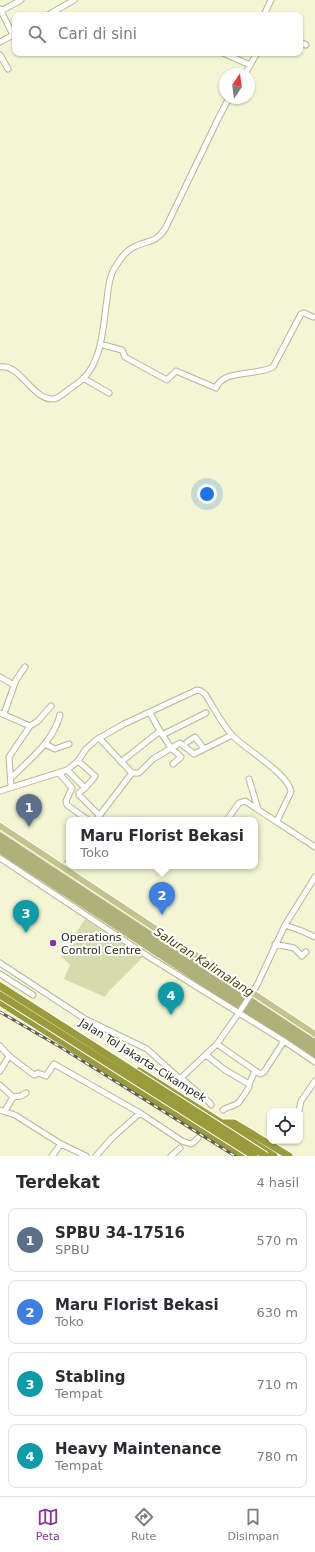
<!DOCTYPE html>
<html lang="id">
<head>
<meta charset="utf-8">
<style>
  body { margin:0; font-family:"DejaVu Sans",sans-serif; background:#f7f7f7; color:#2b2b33 }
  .controls { position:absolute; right:12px; bottom:12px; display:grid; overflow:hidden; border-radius:8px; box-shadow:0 1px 3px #0004 }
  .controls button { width:36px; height:36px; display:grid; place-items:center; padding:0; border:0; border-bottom:1px solid #e1e1e2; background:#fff; color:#2b2b33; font:20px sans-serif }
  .compass { position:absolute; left:219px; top:68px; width:36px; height:36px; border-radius:50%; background:#fff; box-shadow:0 1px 3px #0004; rotate:13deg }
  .you { position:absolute; left:207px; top:494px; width:14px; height:14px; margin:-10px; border:3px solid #fff; border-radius:50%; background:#1a73e8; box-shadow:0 0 0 6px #1a73e833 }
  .badge { display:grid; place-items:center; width:26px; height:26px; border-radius:50%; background:#8b329d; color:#fff; font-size:13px; font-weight:700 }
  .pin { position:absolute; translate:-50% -33px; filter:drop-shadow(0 1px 2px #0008) }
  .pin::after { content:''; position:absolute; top:21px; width:14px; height:12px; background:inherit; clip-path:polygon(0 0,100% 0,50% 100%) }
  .popup { position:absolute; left:66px; top:817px; width:192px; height:52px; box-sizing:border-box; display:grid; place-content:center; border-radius:8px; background:#fff; filter:drop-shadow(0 1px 3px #0005); font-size:13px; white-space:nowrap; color:#7c7c81 }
  .popup b { font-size:15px; color:#2b2b33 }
  .popup::after { content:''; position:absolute; left:50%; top:100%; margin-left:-8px; border:8px solid transparent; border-top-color:#fff }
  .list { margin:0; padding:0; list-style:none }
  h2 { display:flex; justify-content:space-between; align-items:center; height:52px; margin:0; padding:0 16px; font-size:17px }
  h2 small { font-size:13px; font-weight:400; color:#7c7c81 }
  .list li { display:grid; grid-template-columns:26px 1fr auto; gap:12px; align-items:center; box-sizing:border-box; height:64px; margin:0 8px 8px; padding:0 8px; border:1px solid #e1e1e2; border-radius:8px }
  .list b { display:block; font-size:15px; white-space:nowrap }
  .list p { margin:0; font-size:13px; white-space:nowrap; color:#7c7c81 }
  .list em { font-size:13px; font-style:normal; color:#7c7c81 }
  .icon { flex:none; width:22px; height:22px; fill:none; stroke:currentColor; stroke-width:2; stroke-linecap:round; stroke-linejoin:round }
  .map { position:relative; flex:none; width:315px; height:1156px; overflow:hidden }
  .search { position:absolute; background:#fff; box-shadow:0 1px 3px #0004; left:12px; right:12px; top:12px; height:44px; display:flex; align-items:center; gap:10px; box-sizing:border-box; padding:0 14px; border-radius:8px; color:#7c7c81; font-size:15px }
  .sheet { height:340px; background:#fff }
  nav { display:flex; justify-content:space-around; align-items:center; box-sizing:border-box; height:56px; border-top:1px solid #e1e1e2; background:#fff; font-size:11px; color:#7c7c81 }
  nav a { display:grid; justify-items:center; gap:2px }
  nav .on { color:#8b329d }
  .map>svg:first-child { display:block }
</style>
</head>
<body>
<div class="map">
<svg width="315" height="1156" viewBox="0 0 315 1156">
  <rect width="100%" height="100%" fill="#f3f5d3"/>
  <path fill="#d7daad" d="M 0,826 L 252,995 L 315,1034 L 315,1039 L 0,832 Z
    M 85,919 L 143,957 L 109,991 L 105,997 L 64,979 L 70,965 L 61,956 Z"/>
  <path fill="#afb17b" d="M 0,832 L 315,1039 L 315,1060 L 0,854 Z"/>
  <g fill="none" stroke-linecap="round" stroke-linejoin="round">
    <defs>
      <path id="minor" d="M 0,9 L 13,35
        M 1,11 L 21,0
        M 48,15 L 74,0
        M 264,15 L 271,0
        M 0,42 L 15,34
        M 300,42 L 306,45
        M 223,53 L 250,65
        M 0,55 L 8,69
        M 245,74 L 257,53
        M 100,344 L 122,350 L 125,357 L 167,380 L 176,371 L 216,388 C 223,369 257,376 273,367 L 301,314 L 304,313 L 313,317
        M 0,367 C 20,363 32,400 53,399 C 59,399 66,391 71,388 C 75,385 79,382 83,379 C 103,359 103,325 107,299 C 108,289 109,277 114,269 C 119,261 125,251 134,247 C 147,240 155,244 165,229 L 219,117 L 229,98
        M 83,378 L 109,393
        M 0,677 L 14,685
        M 0,713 L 30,726
        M 4,714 L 16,680 L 25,667
        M 162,734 L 171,748 L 181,757 L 173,764
        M 162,735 L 206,713
        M 45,744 L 55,749 L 69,744
        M 204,749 L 232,735
        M 78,761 L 95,776 L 94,778 L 85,788
        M 121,762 L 160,731 L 150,713
        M 67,770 L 85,788 L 79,793 L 79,795 L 99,815
        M 59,773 L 72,788 L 66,801 L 67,805 L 88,820
        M 132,773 L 139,773 L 153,759 L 180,743 L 194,754 L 204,749 L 195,737 L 187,742
        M 11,778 C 30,759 53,742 60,715
        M 249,779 L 258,809
        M 11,786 L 9,757 L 30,726 L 38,721 L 51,706
        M 0,791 L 67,770 L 78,761 L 86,749 L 96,740 L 124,724 L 197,690 L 201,691 L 205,694 C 214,708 222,724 232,735 C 245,749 290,775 291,792 L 277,821
        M 96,820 L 132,773 L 99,738
        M 227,820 L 239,803 L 245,801 L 315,847
        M 0,858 L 149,957 L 284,1041 L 315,1062
        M 64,868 L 69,861
        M 285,925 L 302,931 L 315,937
        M 275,944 L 294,948 L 302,956 L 306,952
        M 0,963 L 85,1019 L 147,1049 L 178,1077 L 181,1078 L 210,1103 L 211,1105
        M 0,974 L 33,995
        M 217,1044 L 260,1074 L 264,1072 L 284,1041
        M 0,1046 L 9,1056 L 0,1071
        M 206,1055 L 225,1070 L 249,1084
        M 9,1056 L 34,1075 L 38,1073 L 46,1076 L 54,1064 L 140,1113 L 182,1141 L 191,1144 L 194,1142 L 198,1138
        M 181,1078 L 217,1044 L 238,1014 L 257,985 L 285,925 L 315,877
        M 0,1085 L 13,1097
        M 0,1110 L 15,1115 L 61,1144 L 86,1156
        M 223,1110 C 227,1107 234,1106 238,1103 C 242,1099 246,1092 249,1087 L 249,1084 L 255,1071
        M 5,1111 L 13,1097 L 21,1096 L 26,1093
        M 299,1111 L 301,1101 L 315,1081
        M 52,1156 L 61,1144
        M 96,1156 L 112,1138 L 140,1113
        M 171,1156 L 180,1148"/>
      <path id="major" d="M 0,826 L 315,1034"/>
      <path id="highway" d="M 0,1002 L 241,1156
        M 139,1071 L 274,1156
        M 222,1123 L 234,1123 L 289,1156"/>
    </defs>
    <use href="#minor" stroke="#b5b797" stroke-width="7"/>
    <use href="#major" stroke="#fff" stroke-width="8"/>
    <use href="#highway" stroke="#fff" stroke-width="9"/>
    <use href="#minor" stroke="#fff" stroke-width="5"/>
    <use href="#major" stroke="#c2c48a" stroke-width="6"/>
    <use href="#highway" stroke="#9a9c3c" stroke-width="7"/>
    <defs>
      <path id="rail" d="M 0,1012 L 62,1048 L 235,1156"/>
    </defs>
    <use href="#rail" stroke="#5e5f4d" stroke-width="3"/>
    <use href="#rail" stroke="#fff" stroke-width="1.5" stroke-dasharray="4.5" stroke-linecap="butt"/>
    <defs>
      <path id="highway-bridge" d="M 0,986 L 266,1156
        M 0,995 L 254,1156"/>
    </defs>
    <use href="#highway-bridge" stroke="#fff" stroke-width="9" stroke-linecap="butt"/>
    <use href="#highway-bridge" stroke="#9a9c3c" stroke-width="7"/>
  </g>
  <circle fill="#8b329d" stroke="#fff" stroke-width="1.5" cx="53" cy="943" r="4"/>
  <g text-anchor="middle" stroke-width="4" stroke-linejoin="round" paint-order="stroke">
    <g font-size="11" fill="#28281c" stroke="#fff" text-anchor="start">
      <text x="61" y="941">Operations<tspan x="61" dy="13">Control Centre</tspan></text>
    </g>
    <g font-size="11" fill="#28281c" stroke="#fff">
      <text transform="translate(143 1060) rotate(32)" y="4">Jalan Tol Jakarta–Cikampek</text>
    </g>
    <g font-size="12" font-style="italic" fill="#424200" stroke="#fff">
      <text transform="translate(204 962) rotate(33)" y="4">Saluran Kalimalang</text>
    </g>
  </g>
</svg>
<div class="controls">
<button><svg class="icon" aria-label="locate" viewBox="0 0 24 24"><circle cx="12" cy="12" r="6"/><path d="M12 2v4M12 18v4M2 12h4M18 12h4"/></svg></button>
</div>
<svg class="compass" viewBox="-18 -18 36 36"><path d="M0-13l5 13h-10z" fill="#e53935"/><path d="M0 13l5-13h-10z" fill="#7c7c81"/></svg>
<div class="you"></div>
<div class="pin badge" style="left:29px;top:827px;background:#5c6f8a">1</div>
<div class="pin badge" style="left:162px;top:915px;background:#3f7fe0">2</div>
<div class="popup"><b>Maru Florist Bekasi</b>Toko</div>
<div class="pin badge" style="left:26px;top:933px;background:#0f9aa8">3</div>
<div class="pin badge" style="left:171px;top:1015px;background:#0f9aa8">4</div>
<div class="search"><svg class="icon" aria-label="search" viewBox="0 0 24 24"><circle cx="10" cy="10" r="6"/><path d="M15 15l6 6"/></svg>Cari di sini</div>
</div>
<section class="sheet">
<h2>Terdekat<small>4 hasil</small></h2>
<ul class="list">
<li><span class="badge" style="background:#5c6f8a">1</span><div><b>SPBU 34-17516</b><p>SPBU</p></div><em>570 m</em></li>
<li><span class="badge" style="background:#3f7fe0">2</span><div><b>Maru Florist Bekasi</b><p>Toko</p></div><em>630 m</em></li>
<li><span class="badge" style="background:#0f9aa8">3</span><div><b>Stabling</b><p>Tempat</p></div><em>710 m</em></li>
<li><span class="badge" style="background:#0f9aa8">4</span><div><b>Heavy Maintenance</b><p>Tempat</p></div><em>780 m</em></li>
</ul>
</section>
<nav>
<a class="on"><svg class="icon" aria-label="map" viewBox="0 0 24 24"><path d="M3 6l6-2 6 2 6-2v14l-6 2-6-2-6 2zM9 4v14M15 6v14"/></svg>Peta</a>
<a><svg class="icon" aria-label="directions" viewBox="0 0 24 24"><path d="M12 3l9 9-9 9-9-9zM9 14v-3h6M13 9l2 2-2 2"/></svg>Rute</a>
<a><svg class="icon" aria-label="saved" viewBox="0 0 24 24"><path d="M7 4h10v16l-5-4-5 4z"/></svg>Disimpan</a>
</nav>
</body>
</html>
